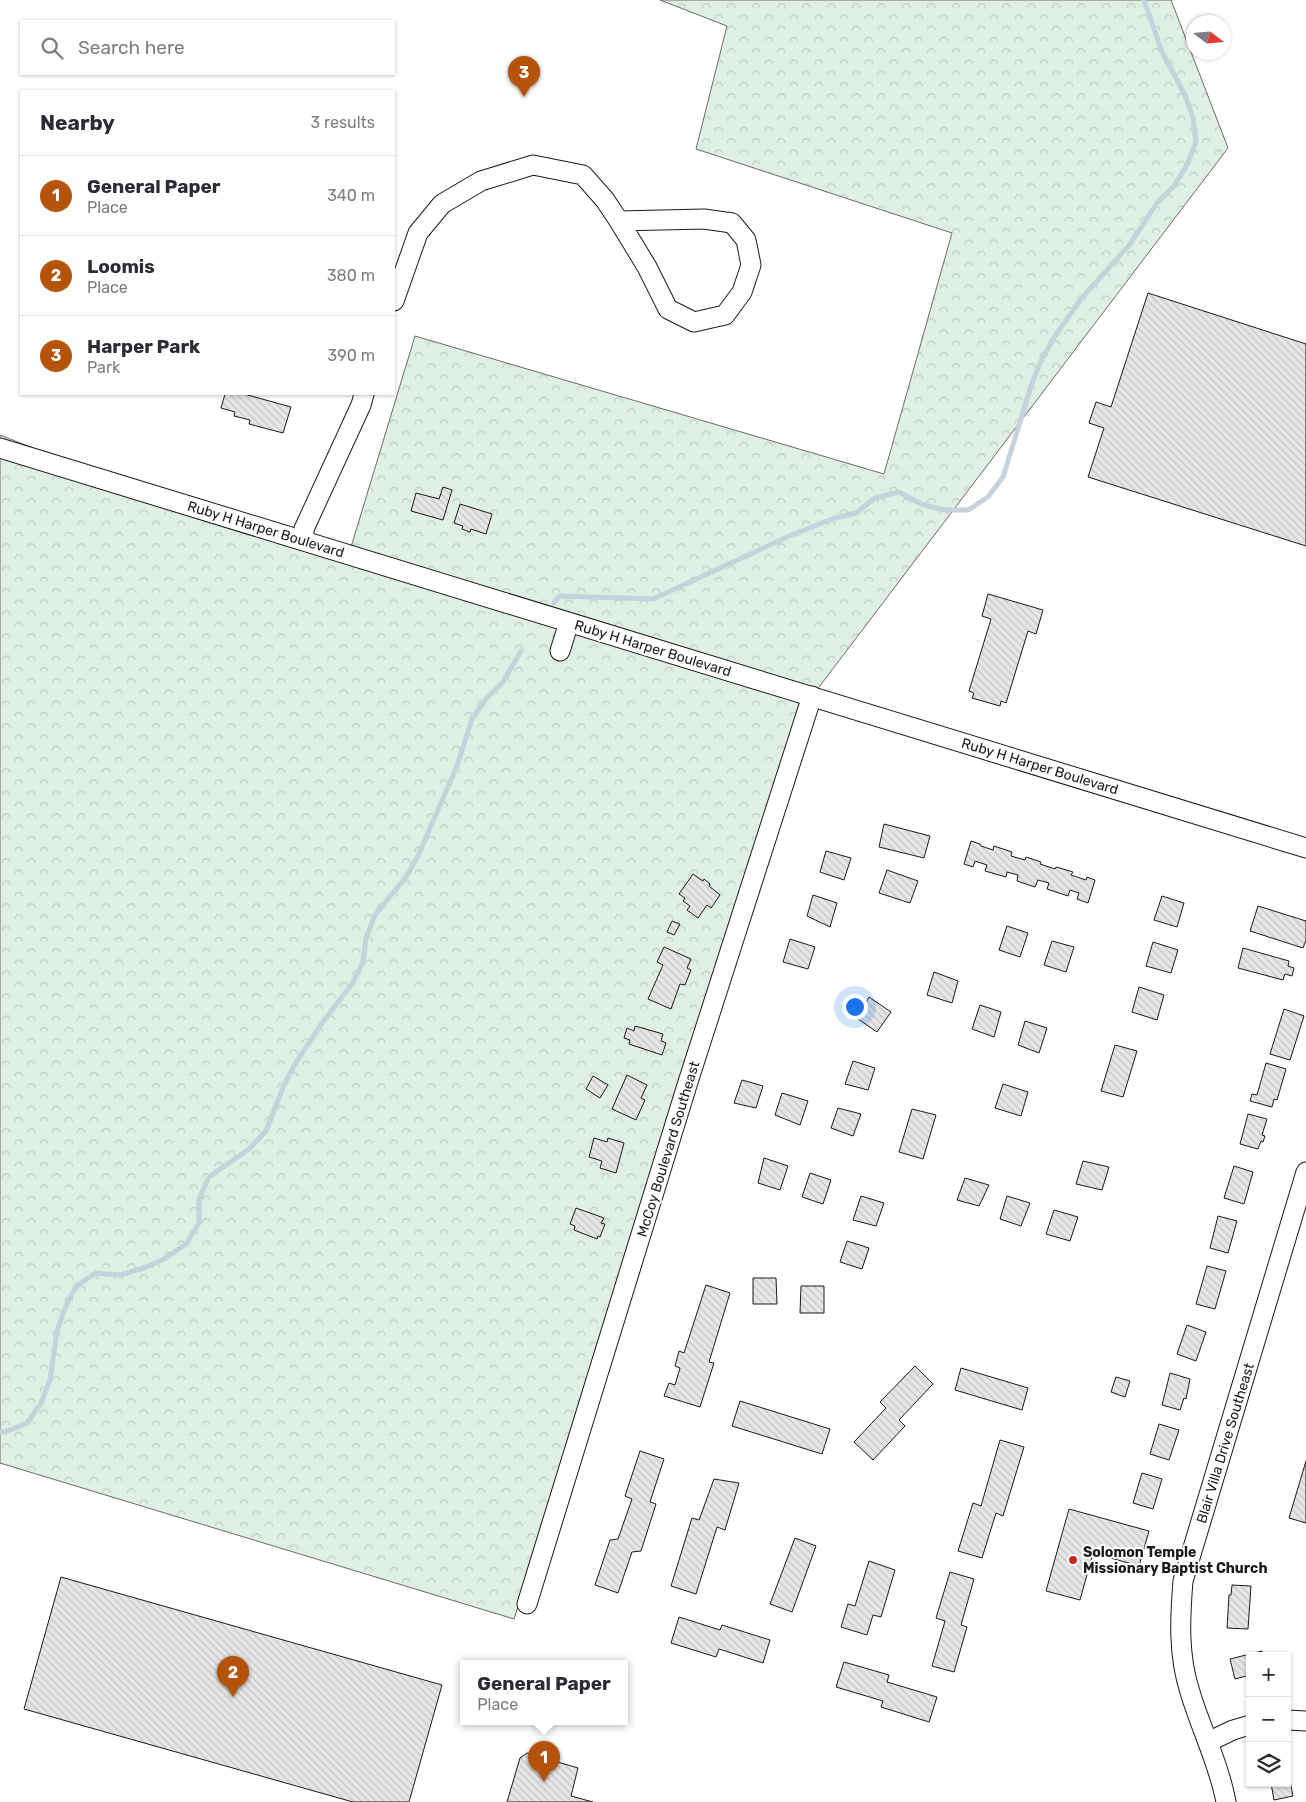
<!DOCTYPE html>
<html lang="en">
<head>
<meta charset="utf-8">
<style>
  body { margin:0; font-family:Rubik,sans-serif; background:#f7f7f7; color:#2b2b33 }
  .controls { position:absolute; right:15px; bottom:15px; display:grid; overflow:hidden; border-radius:0px; box-shadow:0 1px 4px #0004 }
  .controls button { width:45px; height:45px; display:grid; place-items:center; padding:0; border:0; border-bottom:1px solid #e1e1e2; background:#fff; color:#2b2b33; font:25px sans-serif }
  .compass { position:absolute; left:1186px; top:15px; width:45px; height:45px; border-radius:50%; background:#fff; box-shadow:0 1px 4px #0004; rotate:106deg }
  .you { position:absolute; left:854px; top:1006px; width:18px; height:18px; margin:-12px; border:4px solid #fff; border-radius:50%; background:#1a73e8; box-shadow:0 0 0 8px #1a73e833 }
  .badge { display:grid; place-items:center; width:32px; height:32px; border-radius:50%; background:#b45309; color:#fff; font-size:16px; font-weight:700 }
  .pin { position:absolute; translate:-50% -41px; filter:drop-shadow(0 1px 2px #0008) }
  .pin::after { content:''; position:absolute; top:26px; width:18px; height:15px; background:inherit; clip-path:polygon(0 0,100% 0,50% 100%) }
  .popup { position:absolute; left:460px; top:1660px; width:168px; height:65px; box-sizing:border-box; display:grid; place-content:center; border-radius:0px; background:#fff; filter:drop-shadow(0 1px 4px #0005); font-size:16px; white-space:nowrap; color:#7c7c81 }
  .popup b { font-size:19px; color:#2b2b33 }
  .popup::after { content:''; position:absolute; left:50%; top:100%; margin-left:-10px; border:10px solid transparent; border-top-color:#fff }
  .list { margin:0; padding:0; list-style:none }
  h2 { display:flex; justify-content:space-between; align-items:center; height:65px; margin:0; padding:0 20px; font-size:21px }
  h2 small { font-size:16px; font-weight:400; color:#7c7c81 }
  .list li { display:grid; grid-template-columns:32px 1fr auto; gap:15px; align-items:center; box-sizing:border-box; height:80px; padding:0 20px; border-top:1px solid #e1e1e2 }
  .list b { display:block; font-size:19px; white-space:nowrap }
  .list p { margin:0; font-size:16px; white-space:nowrap; color:#7c7c81 }
  .list em { font-size:16px; font-style:normal; color:#7c7c81 }
  .icon { flex:none; width:28px; height:28px; fill:none; stroke:currentColor; stroke-width:2; stroke-linecap:round; stroke-linejoin:round }
  .map { position:relative; flex:none; width:1306px; height:1802px; overflow:hidden }
  .search { position:absolute; background:#fff; box-shadow:0 1px 4px #0004; left:20px; top:20px; width:375px; height:55px; display:flex; align-items:center; gap:12px; box-sizing:border-box; padding:0 18px; border-radius:0px; color:#7c7c81; font-size:19px }
  .panel { position:absolute; background:#fff; box-shadow:0 1px 4px #0004; left:20px; top:90px; width:375px; height:305px; border-radius:0px }
  .map>svg:first-child { display:block }
</style>
</head>
<body>
<div class="map">
<svg width="1306" height="1802" viewBox="0 0 1306 1802">
  <defs>
    <pattern id="forest-crowns" width="20" height="18" patternUnits="userSpaceOnUse" patternTransform="scale(1.25)"><rect width="20" height="18" fill="#e0efe3"/><path d="M2 6a3 3 0 1 1 6 0M12 15a3 3 0 1 1 6 0" fill="none" stroke="#c0ccc2"/></pattern>
    <pattern id="building-back-hatch" width="6" height="6" patternUnits="userSpaceOnUse" patternTransform="scale(1.25)"><rect width="6" height="6" fill="#e6e6e6"/><path d="M-1 5l2 2M0 0l6 6M5-1l2 2" fill="none" stroke="#c5c5c5"/></pattern>
  </defs>
  <rect width="100%" height="100%" fill="#fff"/>
  <path fill="url(#forest-crowns)" stroke="#6a6a6a" d="M 660,0 L 1171,0 L 1228,148 L 816,691 L 653,1198 L 514,1619 L 0,1463 L 0,435 L 156,496 L 348,557 L 415,336 L 884,474 L 952,233 L 696,149 L 727,26 Z"/>
  <g fill="none" stroke-linecap="round" stroke-linejoin="round">
    <path stroke="#c6d2dc" stroke-width="5" d="M 554,603 L 559,596 L 653,599 L 787,537 L 832,519 L 856,513 L 875,498 L 899,492 L 921,504 L 944,510 L 968,510 L 988,497 L 1003,477 L 1032,383 L 1041,361 L 1053,339 L 1081,299 L 1130,244 L 1157,203 L 1174,186 L 1187,165 L 1196,142 L 1193,118 L 1185,95 L 1162,52 L 1144,0
      M 0,1432 L 5,1432 L 27,1423 L 41,1403 L 50,1380 L 57,1331 L 65,1308 L 76,1286 L 96,1273 L 120,1275 L 144,1268 L 166,1258 L 186,1244 L 199,1223 L 199,1199 L 209,1177 L 249,1149 L 266,1131 L 284,1085 L 295,1064 L 322,1023 L 352,984 L 363,962 L 366,938 L 375,915 L 406,877 L 418,856 L 457,766 L 472,719 L 486,699 L 503,682 L 521,651"/>
  </g>
  <path fill="url(#building-back-hatch)" stroke="#1a1a1a" d="M 1148,293 L 1306,344 L 1306,546 L 1088,477 L 1104,428 L 1089,423 L 1096,402 L 1111,407 Z
    M 225,394 L 244,394 L 291,407 L 283,433 L 249,424 L 250,420 L 234,416 L 235,412 L 221,408 Z
    M 443,487 L 452,490 L 443,520 L 411,511 L 416,493 L 439,499 Z
    M 460,504 L 492,514 L 486,534 L 471,529 L 470,532 L 462,529 L 463,526 L 454,523 Z
    M 988,594 L 1043,610 L 1036,634 L 1028,631 L 1006,703 L 1001,701 L 1000,706 L 972,698 L 974,693 L 969,691 L 991,619 L 982,616 Z
    M 884,824 L 930,836 L 924,858 L 879,847 Z
    M 971,841 L 980,844 L 981,846 L 993,850 L 994,846 L 1012,852 L 1011,856 L 1025,860 L 1026,857 L 1041,862 L 1040,864 L 1055,869 L 1056,867 L 1073,872 L 1071,875 L 1086,880 L 1087,877 L 1095,880 L 1088,903 L 1077,899 L 1079,893 L 1070,890 L 1068,896 L 1047,889 L 1049,883 L 1038,880 L 1035,887 L 1017,881 L 1018,875 L 1007,872 L 1006,877 L 985,871 L 987,865 L 975,861 L 973,867 L 964,864 Z
    M 826,851 L 851,858 L 844,880 L 820,872 Z
    M 887,870 L 918,881 L 910,903 L 879,893 Z
    M 693,874 L 703,881 L 704,879 L 710,884 L 709,886 L 720,895 L 711,908 L 707,905 L 698,918 L 687,910 L 690,906 L 683,901 L 685,898 L 679,894 Z
    M 813,895 L 837,903 L 830,927 L 807,916 Z
    M 1162,896 L 1184,903 L 1177,927 L 1154,920 Z
    M 1258,906 L 1306,921 L 1306,940 L 1303,948 L 1250,931 Z
    M 672,921 L 680,924 L 674,935 L 667,932 Z
    M 1007,926 L 1028,933 L 1020,957 L 999,950 Z
    M 790,939 L 815,947 L 808,969 L 783,962 Z
    M 1052,941 L 1074,947 L 1066,972 L 1044,965 Z
    M 1153,942 L 1178,950 L 1171,973 L 1146,966 Z
    M 664,947 L 691,959 L 687,968 L 691,970 L 685,985 L 680,984 L 671,1009 L 648,999 L 663,965 L 657,962 Z
    M 1243,948 L 1289,961 L 1288,966 L 1294,968 L 1292,976 L 1285,974 L 1283,980 L 1238,968 Z
    M 934,972 L 958,981 L 952,1003 L 927,995 Z
    M 1139,987 L 1164,995 L 1157,1020 L 1132,1012 Z
    M 869,997 L 891,1012 L 877,1032 L 858,1019 L 861,1015 L 860,1014 Z
    M 980,1005 L 1001,1012 L 994,1037 L 972,1029 Z
    M 1284,1009 L 1304,1016 L 1290,1060 L 1270,1054 Z
    M 1025,1021 L 1047,1028 L 1039,1053 L 1018,1045 Z
    M 635,1026 L 663,1034 L 661,1041 L 666,1043 L 662,1055 L 629,1044 L 630,1040 L 624,1038 L 627,1028 L 634,1031 Z
    M 1115,1045 L 1137,1051 L 1123,1097 L 1101,1091 Z
    M 853,1061 L 875,1068 L 868,1090 L 845,1084 Z
    M 1266,1063 L 1286,1069 L 1277,1100 L 1274,1099 L 1272,1107 L 1250,1101 L 1252,1094 L 1257,1095 Z
    M 627,1075 L 647,1085 L 641,1098 L 645,1100 L 636,1120 L 612,1109 Z
    M 593,1076 L 608,1085 L 600,1098 L 586,1089 Z
    M 742,1080 L 763,1086 L 756,1108 L 734,1103 Z
    M 1003,1084 L 1028,1092 L 1021,1116 L 995,1108 Z
    M 782,1093 L 808,1101 L 800,1125 L 775,1115 Z
    M 838,1108 L 861,1114 L 853,1136 L 831,1128 Z
    M 912,1109 L 936,1115 L 923,1159 L 899,1152 Z
    M 1248,1114 L 1267,1119 L 1262,1135 L 1265,1136 L 1263,1142 L 1261,1141 L 1258,1149 L 1240,1144 Z
    M 594,1138 L 607,1142 L 608,1138 L 624,1143 L 616,1173 L 600,1168 L 602,1161 L 589,1157 Z
    M 764,1158 L 788,1166 L 780,1190 L 758,1183 Z
    M 1083,1161 L 1109,1167 L 1102,1190 L 1076,1184 Z
    M 1234,1166 L 1253,1172 L 1244,1204 L 1224,1198 Z
    M 810,1173 L 831,1180 L 823,1204 L 802,1197 Z
    M 965,1178 L 989,1185 L 979,1206 L 957,1200 Z
    M 861,1196 L 884,1203 L 876,1226 L 853,1220 Z
    M 1007,1196 L 1030,1203 L 1021,1226 L 1000,1219 Z
    M 576,1208 L 604,1218 L 601,1223 L 605,1224 L 600,1237 L 598,1236 L 597,1239 L 574,1230 L 575,1226 L 570,1224 Z
    M 1054,1210 L 1078,1217 L 1070,1241 L 1046,1234 Z
    M 1218,1216 L 1237,1221 L 1228,1253 L 1210,1248 Z
    M 847,1241 L 869,1248 L 862,1269 L 840,1262 Z
    M 1207,1266 L 1226,1271 L 1215,1309 L 1196,1304 Z
    M 753,1278 L 776,1278 L 777,1304 L 753,1304 Z
    M 706,1285 L 730,1293 L 709,1362 L 714,1363 L 700,1407 L 664,1396 L 669,1383 L 675,1385 L 680,1368 L 675,1366 L 679,1351 L 684,1353 Z
    M 801,1286 L 824,1286 L 824,1313 L 800,1313 Z
    M 1187,1325 L 1206,1332 L 1196,1361 L 1177,1354 Z
    M 915,1366 L 933,1384 L 899,1420 L 905,1426 L 873,1460 L 854,1442 L 886,1408 L 880,1402 Z
    M 961,1368 L 1028,1388 L 1022,1410 L 955,1390 Z
    M 1170,1373 L 1190,1379 L 1186,1399 L 1184,1398 L 1180,1410 L 1162,1405 Z
    M 1116,1377 L 1130,1381 L 1125,1397 L 1111,1392 Z
    M 740,1401 L 830,1429 L 822,1454 L 732,1426 Z
    M 1159,1424 L 1179,1430 L 1169,1460 L 1150,1454 Z
    M 1000,1440 L 1024,1447 L 1003,1516 L 996,1513 L 982,1558 L 958,1551 L 973,1503 L 981,1506 Z
    M 640,1451 L 664,1459 L 650,1502 L 656,1504 L 641,1551 L 632,1552 L 618,1593 L 595,1585 L 610,1540 L 618,1539 L 632,1499 L 625,1496 Z
    M 1306,1461 L 1306,1523 L 1289,1518 Z
    M 1142,1473 L 1162,1479 L 1153,1509 L 1133,1503 Z
    M 714,1479 L 739,1483 L 725,1530 L 717,1527 L 696,1594 L 671,1586 L 692,1518 L 699,1520 Z
    M 1069,1509 L 1149,1531 L 1139,1566 L 1093,1553 L 1080,1600 L 1046,1591 Z
    M 795,1538 L 816,1546 L 792,1612 L 770,1604 Z
    M 869,1561 L 895,1570 L 881,1617 L 873,1615 L 867,1635 L 841,1627 L 848,1604 L 855,1606 Z
    M 950,1572 L 974,1579 L 961,1625 L 967,1627 L 954,1672 L 932,1666 L 945,1621 L 936,1618 Z
    M 61,1577 L 442,1685 L 409,1802 L 353,1802 L 24,1709 Z
    M 1232,1585 L 1251,1586 L 1248,1629 L 1227,1628 L 1229,1595 L 1231,1595 Z
    M 679,1617 L 720,1630 L 722,1625 L 770,1640 L 763,1663 L 719,1649 L 716,1657 L 671,1643 Z
    M 1262,1651 L 1263,1656 L 1250,1656 L 1250,1675 L 1235,1679 L 1230,1659 Z
    M 844,1662 L 889,1675 L 887,1682 L 937,1697 L 929,1722 L 881,1707 L 883,1701 L 836,1687 Z
    M 527,1753 L 578,1768 L 571,1796 L 593,1802 L 507,1802 L 520,1758 Z
    M 1287,1766 L 1293,1796 L 1274,1800 L 1271,1783 L 1287,1783 Z"/>
  <g fill="none" stroke-linecap="round" stroke-linejoin="round">
    <defs>
      <path id="minor" d="M 704,219 L 732,223 L 746,240 L 751,265 L 742,292 L 725,315 L 694,322 L 668,309 L 647,267 L 619,221 Z
        M 394,301 L 418,233 L 442,204 L 481,181 L 533,165 L 583,175 L 605,200 L 619,221
        M 0,448 L 1306,848
        M 304,540 L 304,529 L 361,405 L 364,394
        M 560,651 L 569,622
        M 527,1604 L 688,1082 L 812,696
        M 1287,1720 L 1306,1721
        M 1208,1742 L 1233,1730 L 1250,1725
        M 1226,1802 C 1219,1764 1201,1729 1190,1692 C 1178,1655 1180,1618 1183,1581 L 1306,1172"/>
    </defs>
    <use href="#minor" stroke="#1a1a1a" stroke-width="21"/>
    <use href="#minor" stroke="#fff" stroke-width="19"/>
  </g>
  <circle fill="#c62828" stroke="#fff" stroke-width="2" cx="1073" cy="1560" r="5"/>
  <g text-anchor="middle" stroke-width="4" stroke-linejoin="round" paint-order="stroke">
    <g font-size="14" fill="#1a1a1a" stroke="#fff">
      <text transform="translate(266 529) rotate(17)" y="5">Ruby H Harper Boulevard</text>
      <text transform="translate(653 648) rotate(17)" y="5">Ruby H Harper Boulevard</text>
      <text transform="translate(1040 766) rotate(17)" y="5">Ruby H Harper Boulevard</text>
      <text transform="translate(668 1149) rotate(-73)" y="5">McCoy Boulevard Southeast</text>
      <text transform="translate(1225 1443) rotate(-73)" y="5">Blair Villa Drive Southeast</text>
    </g>
    <g font-size="14" font-weight="bold" fill="#1a1a1a" stroke="#fff" text-anchor="start">
      <text x="1083" y="1557">Solomon Temple<tspan x="1083" dy="16">Missionary Baptist Church</tspan></text>
    </g>
  </g>
</svg>
<div class="controls">
<button>+</button>
<button>−</button>
<button><svg class="icon" aria-label="layers" viewBox="0 0 24 24"><path d="M12 4l9 5-9 5-9-5zM3 14l9 5 9-5"/></svg></button>
</div>
<svg class="compass" viewBox="-18 -18 36 36"><path d="M0-13l5 13h-10z" fill="#e53935"/><path d="M0 13l5-13h-10z" fill="#7c7c81"/></svg>
<div class="you"></div>
<div class="pin badge" style="left:544px;top:1782px">1</div>
<div class="popup"><b>General Paper</b>Place</div>
<div class="pin badge" style="left:233px;top:1697px">2</div>
<div class="pin badge" style="left:524px;top:97px">3</div>
<div class="search"><svg class="icon" aria-label="search" viewBox="0 0 24 24"><circle cx="10" cy="10" r="6"/><path d="M15 15l6 6"/></svg>Search here</div>
<section class="panel">
<h2>Nearby<small>3 results</small></h2>
<ul class="list">
<li><span class="badge">1</span><div><b>General Paper</b><p>Place</p></div><em>340 m</em></li>
<li><span class="badge">2</span><div><b>Loomis</b><p>Place</p></div><em>380 m</em></li>
<li><span class="badge">3</span><div><b>Harper Park</b><p>Park</p></div><em>390 m</em></li>
</ul>
</section>
</div>
</body>
</html>
